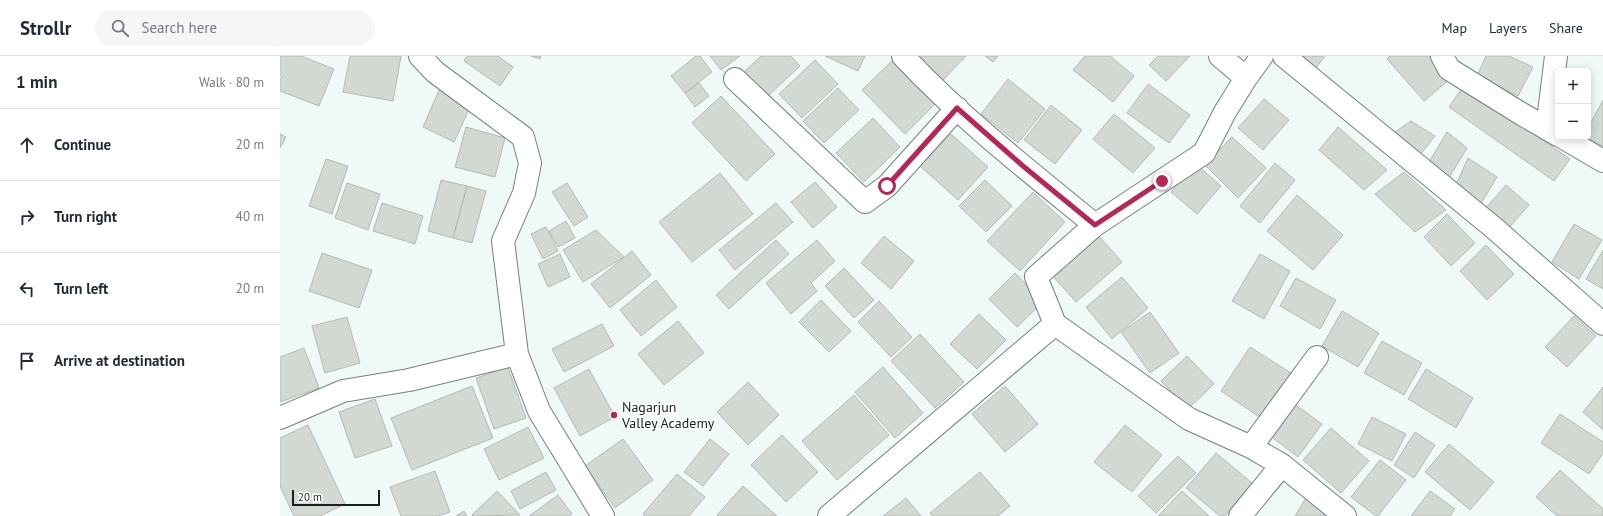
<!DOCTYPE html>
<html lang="en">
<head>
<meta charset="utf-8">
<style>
  body { margin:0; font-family:"PT Sans",sans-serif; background:#f6f6f7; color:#1f2937 }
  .controls { position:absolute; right:12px; top:12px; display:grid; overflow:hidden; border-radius:6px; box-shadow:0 2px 10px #0003 }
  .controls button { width:36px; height:36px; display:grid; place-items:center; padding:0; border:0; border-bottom:1px solid #e0e1e3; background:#fff; color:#1f2937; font:20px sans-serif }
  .scale { position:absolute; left:12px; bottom:10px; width:88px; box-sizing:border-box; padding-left:4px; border:2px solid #1b1f1e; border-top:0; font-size:11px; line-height:14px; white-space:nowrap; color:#1b1f1e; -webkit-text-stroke:3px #fff; paint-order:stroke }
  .stop { position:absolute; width:12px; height:12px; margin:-9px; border:3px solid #b72755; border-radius:50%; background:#fff }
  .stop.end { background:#b72755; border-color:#fff; box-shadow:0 1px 4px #0008 }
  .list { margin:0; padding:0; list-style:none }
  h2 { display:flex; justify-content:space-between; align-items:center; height:52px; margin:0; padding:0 16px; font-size:17px }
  h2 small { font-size:13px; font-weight:400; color:#747a83 }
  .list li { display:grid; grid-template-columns:26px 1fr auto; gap:12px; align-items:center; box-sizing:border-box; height:72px; padding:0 16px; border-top:1px solid #e0e1e3 }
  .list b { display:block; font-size:15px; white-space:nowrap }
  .list em { font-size:13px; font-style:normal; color:#747a83 }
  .icon { flex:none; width:22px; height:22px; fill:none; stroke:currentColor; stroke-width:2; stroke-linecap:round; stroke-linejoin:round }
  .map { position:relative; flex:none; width:1323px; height:460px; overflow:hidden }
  header { display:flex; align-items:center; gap:24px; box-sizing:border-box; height:56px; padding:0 20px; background:#fff; border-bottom:1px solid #e0e1e3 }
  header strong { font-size:19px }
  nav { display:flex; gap:22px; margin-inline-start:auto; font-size:14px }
  .search { width:280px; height:36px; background:#f6f6f7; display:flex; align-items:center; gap:10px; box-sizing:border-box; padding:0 14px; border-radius:22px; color:#747a83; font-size:15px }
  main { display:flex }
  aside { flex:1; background:#fff }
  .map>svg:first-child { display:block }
</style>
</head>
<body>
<header>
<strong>Strollr</strong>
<div class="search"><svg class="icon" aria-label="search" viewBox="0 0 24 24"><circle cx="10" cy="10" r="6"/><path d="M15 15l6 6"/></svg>Search here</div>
<nav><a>Map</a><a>Layers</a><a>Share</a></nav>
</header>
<main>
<aside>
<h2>1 min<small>Walk · 80 m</small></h2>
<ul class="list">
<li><svg class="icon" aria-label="ahead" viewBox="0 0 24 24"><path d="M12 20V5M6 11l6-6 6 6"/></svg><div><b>Continue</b></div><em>20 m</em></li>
<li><svg class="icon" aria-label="right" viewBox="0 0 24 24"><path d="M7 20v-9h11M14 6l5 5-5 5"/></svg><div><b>Turn right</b></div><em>40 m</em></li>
<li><svg class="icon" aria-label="left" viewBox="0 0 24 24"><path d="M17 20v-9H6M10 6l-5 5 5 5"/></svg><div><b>Turn left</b></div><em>20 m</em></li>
<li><svg class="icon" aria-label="arrive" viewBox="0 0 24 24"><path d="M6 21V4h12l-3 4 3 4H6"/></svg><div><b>Arrive at destination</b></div></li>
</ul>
</aside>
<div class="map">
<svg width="1323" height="460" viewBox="0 0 1323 460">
  <rect width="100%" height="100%" fill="#effaf7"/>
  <path fill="#d2d9d2" stroke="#b4bab3" d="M 0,0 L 21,0 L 54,13 L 39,50 L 0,35 L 0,24 L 2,20 L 0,19 Z
    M 70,0 L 121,0 L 113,45 L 63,36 Z
    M 187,0 L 218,0 L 233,11 L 220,30 L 184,5 Z
    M 251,0 L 261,0 L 260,3 Z
    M 416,0 L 420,0 L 432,16 L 405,37 L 391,20 Z
    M 430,0 L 460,0 L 441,14 Z
    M 481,0 L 511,0 L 520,10 L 487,41 L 463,17 Z
    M 545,0 L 585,0 L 578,15 Z
    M 639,0 L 686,0 L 663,24 Z
    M 705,0 L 718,0 L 713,6 Z
    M 805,0 L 830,0 L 854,20 L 833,46 L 793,14 Z
    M 878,0 L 910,0 L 886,25 L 869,9 Z
    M 1013,0 L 1045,0 L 1033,16 Z
    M 1110,0 L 1149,0 L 1169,24 L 1144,45 L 1107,3 Z
    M 1206,0 L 1229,0 L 1253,11 L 1238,40 L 1197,20 Z
    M 614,3 L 657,46 L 625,78 L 582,34 Z
    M 535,4 L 558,28 L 522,62 L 499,38 Z
    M 728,23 L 765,53 L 738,87 L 701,58 Z
    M 419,27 L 429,40 L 415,51 L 405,37 Z
    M 868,28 L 910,59 L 889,87 L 847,57 Z
    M 1184,29 L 1290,103 L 1274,125 L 1169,51 Z
    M 558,32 L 579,54 L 544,87 L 523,65 Z
    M 159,34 L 191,49 L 174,86 L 143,71 Z
    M 441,40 L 495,98 L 466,125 L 412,67 Z
    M 984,43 L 1009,64 L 983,94 L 958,72 Z
    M 1323,44 L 1323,90 L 1305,81 L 1308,81 L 1308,72 Z
    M 771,49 L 802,74 L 775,108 L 744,84 Z
    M 834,58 L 875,92 L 853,117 L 813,83 Z
    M 593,62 L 620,91 L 584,126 L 556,97 Z
    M 1131,65 L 1155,80 L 1140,99 L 1115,76 Z
    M 186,71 L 225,82 L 215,121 L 175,111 Z
    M 1058,71 L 1107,114 L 1084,134 L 1039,94 Z
    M 1167,76 L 1187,92 L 1167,125 L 1149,106 Z
    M 0,78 L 6,81 L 0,92 Z
    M 671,78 L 708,111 L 678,144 L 640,110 Z
    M 952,81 L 986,112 L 958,142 L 925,109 Z
    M 1188,102 L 1217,121 L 1197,154 L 1175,131 Z
    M 46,103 L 68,110 L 52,158 L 29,150 Z
    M 915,107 L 941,130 L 917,158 L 891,136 Z
    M 995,107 L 1015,124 L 980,167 L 960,150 Z
    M 1124,116 L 1166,154 L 1135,176 L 1095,138 Z
    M 440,117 L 473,158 L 412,206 L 379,166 Z
    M 161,124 L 187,130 L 173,182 L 148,175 Z
    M 705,124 L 732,150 L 706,176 L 679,150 Z
    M 535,126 L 557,151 L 533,172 L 511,146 Z
    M 67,127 L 100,138 L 88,174 L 55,162 Z
    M 287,127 L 308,161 L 294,170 L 272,136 Z
    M 1226,129 L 1249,149 L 1227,174 L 1204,154 Z
    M 187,130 L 206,135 L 192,187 L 173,182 Z
    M 753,136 L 785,166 L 740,215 L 707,185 Z
    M 1017,139 L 1063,179 L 1033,214 L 987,175 Z
    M 102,147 L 143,160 L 135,188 L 93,175 Z
    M 496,147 L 513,166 L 455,214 L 439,194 Z
    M 1167,158 L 1195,187 L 1171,210 L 1144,181 Z
    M 286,165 L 295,182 L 278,191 L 269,175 Z
    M 1294,168 L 1322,184 L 1299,223 L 1272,206 Z
    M 266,171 L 278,195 L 263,203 L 251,178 Z
    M 316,174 L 344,201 L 303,226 L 283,194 Z
    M 818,179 L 842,206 L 796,246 L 771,218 Z
    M 604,180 L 634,205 L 611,233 L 581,207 Z
    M 496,184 L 509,198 L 449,253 L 436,239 Z
    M 537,184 L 555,205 L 531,227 L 537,235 L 511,258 L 486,227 Z
    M 1206,189 L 1234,218 L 1207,244 L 1180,215 Z
    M 1323,194 L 1323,233 L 1306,223 Z
    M 352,195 L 371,219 L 330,252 L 311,228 Z
    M 42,197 L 92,214 L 79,252 L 29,235 Z
    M 280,198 L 290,221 L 268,231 L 258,208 Z
    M 980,198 L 1010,215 L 984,263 L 952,245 Z
    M 564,212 L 594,244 L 574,262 L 545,230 Z
    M 735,217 L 763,246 L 737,271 L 709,243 Z
    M 842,221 L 868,252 L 832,283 L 806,251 Z
    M 1016,222 L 1056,244 L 1040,273 L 1000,250 Z
    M 376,224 L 397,251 L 361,280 L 340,254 Z
    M 541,244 L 571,275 L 549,296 L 519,266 Z
    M 599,245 L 632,281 L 611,301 L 578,266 Z
    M 1062,255 L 1099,277 L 1078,311 L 1042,290 Z
    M 870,256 L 899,297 L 870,317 L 841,276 Z
    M 699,258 L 726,284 L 697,313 L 670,288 Z
    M 1294,260 L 1316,280 L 1287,311 L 1265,291 Z
    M 67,261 L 80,307 L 45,317 L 32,270 Z
    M 398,265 L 424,297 L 384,329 L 358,298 Z
    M 322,268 L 334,290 L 284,316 L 272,293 Z
    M 640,278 L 684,326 L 655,352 L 611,305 Z
    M 1102,285 L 1142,307 L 1124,339 L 1084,317 Z
    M 970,291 L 1011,317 L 981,362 L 941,335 Z
    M 24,292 L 39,332 L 0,346 L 0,301 Z
    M 907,300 L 934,328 L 908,353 L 881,325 Z
    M 228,311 L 246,362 L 214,373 L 196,322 Z
    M 603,311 L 643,357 L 615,382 L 575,336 Z
    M 309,313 L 335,361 L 300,380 L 274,332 Z
    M 1146,313 L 1193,342 L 1176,372 L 1128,343 Z
    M 468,326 L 499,359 L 468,389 L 437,356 Z
    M 192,330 L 213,382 L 132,414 L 111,362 Z
    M 725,330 L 758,368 L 725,396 L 692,358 Z
    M 1323,331 L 1323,374 L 1303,356 Z
    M 574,339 L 609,379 L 557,424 L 522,385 Z
    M 95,343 L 112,390 L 75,402 L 59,356 Z
    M 1013,347 L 1042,368 L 1018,401 L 989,379 Z
    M 1280,358 L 1323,386 L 1323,397 L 1309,418 L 1261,387 Z
    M 1092,361 L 1126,378 L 1112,405 L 1078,388 Z
    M 28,369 L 65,448 L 40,460 L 14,460 L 0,430 L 0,382 Z
    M 845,369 L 882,399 L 852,436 L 814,406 Z
    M 248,371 L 264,402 L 219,424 L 204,393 Z
    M 1051,372 L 1089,405 L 1061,437 L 1023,404 Z
    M 1135,376 L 1155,389 L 1134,422 L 1114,409 Z
    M 502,379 L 538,416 L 506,446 L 471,409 Z
    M 343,383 L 373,424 L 335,452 L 305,410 Z
    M 430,383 L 449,398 L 423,430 L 404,416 Z
    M 1169,388 L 1214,426 L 1190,454 L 1145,416 Z
    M 936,397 L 972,427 L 945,460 L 940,460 L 906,432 Z
    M 898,400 L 916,417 L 876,457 L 858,440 Z
    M 1100,404 L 1126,424 L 1098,460 L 1096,460 L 1071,441 Z
    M 1280,414 L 1323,453 L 1323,460 L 1277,460 L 1256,441 Z
    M 155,415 L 170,456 L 158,460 L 121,460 L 110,431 Z
    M 266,416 L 276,434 L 240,453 L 231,435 Z
    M 700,416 L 730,450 L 718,460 L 653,460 L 650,457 Z
    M 397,418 L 425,441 L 409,460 L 365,460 L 363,458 Z
    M 463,430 L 497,460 L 439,460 L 437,459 Z
    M 217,435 L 240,459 L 193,460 L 192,459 Z
    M 902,435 L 929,460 L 878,460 Z
    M 1030,435 L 1060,460 L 1015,460 Z
    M 1150,435 L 1175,453 L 1170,460 L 1131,460 Z
    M 278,439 L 292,458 L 289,460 L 249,460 Z
    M 626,442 L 641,460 L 603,460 Z
    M 184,455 L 187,460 L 176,460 Z"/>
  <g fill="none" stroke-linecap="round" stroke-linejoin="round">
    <defs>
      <path id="minor" d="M 140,0 L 155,16 L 243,81 L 250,107 L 244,137 L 223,185 L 237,298 L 259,355 L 323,460
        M 623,0 C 681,62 749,115 815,169
        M 940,0 L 966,22
        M 982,0 L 966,22 L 945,56 L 924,97 L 815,169 L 756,221 L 775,268 L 909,363 L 971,391 L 1002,409 L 1065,460
        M 1004,0 L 1214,172 L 1323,268
        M 1162,0 L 1169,13 L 1240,57 L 1278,79
        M 455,23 L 585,146 L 607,130 L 677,52
        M 1267,73 L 1276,0
        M 1282,81 L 1323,105
        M 0,362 L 63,335 L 129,324 L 237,298
        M 971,391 L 1037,301
        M 549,460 L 775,268
        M 960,460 L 1002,409"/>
    </defs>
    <use href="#minor" stroke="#76807e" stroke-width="24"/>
    <use href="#minor" stroke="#fff" stroke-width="22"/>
  </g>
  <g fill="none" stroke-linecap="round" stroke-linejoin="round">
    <path stroke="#b72755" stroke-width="5" d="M 607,130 L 677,52 L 743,110 L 815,169 L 882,125"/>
  </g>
  <circle fill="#b72755" stroke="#fff" stroke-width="1.5" cx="334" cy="359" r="4"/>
  <g text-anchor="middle" stroke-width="3" stroke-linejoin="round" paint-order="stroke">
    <g font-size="14" fill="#1b1f1e" stroke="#fff" text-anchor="start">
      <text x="342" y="356">Nagarjun<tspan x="342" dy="16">Valley Academy</tspan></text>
    </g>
  </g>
</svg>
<div class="controls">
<button>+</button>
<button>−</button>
</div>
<div class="scale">20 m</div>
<div class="stop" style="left:607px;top:130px"></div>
<div class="stop end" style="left:882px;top:125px"></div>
</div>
</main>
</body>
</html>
